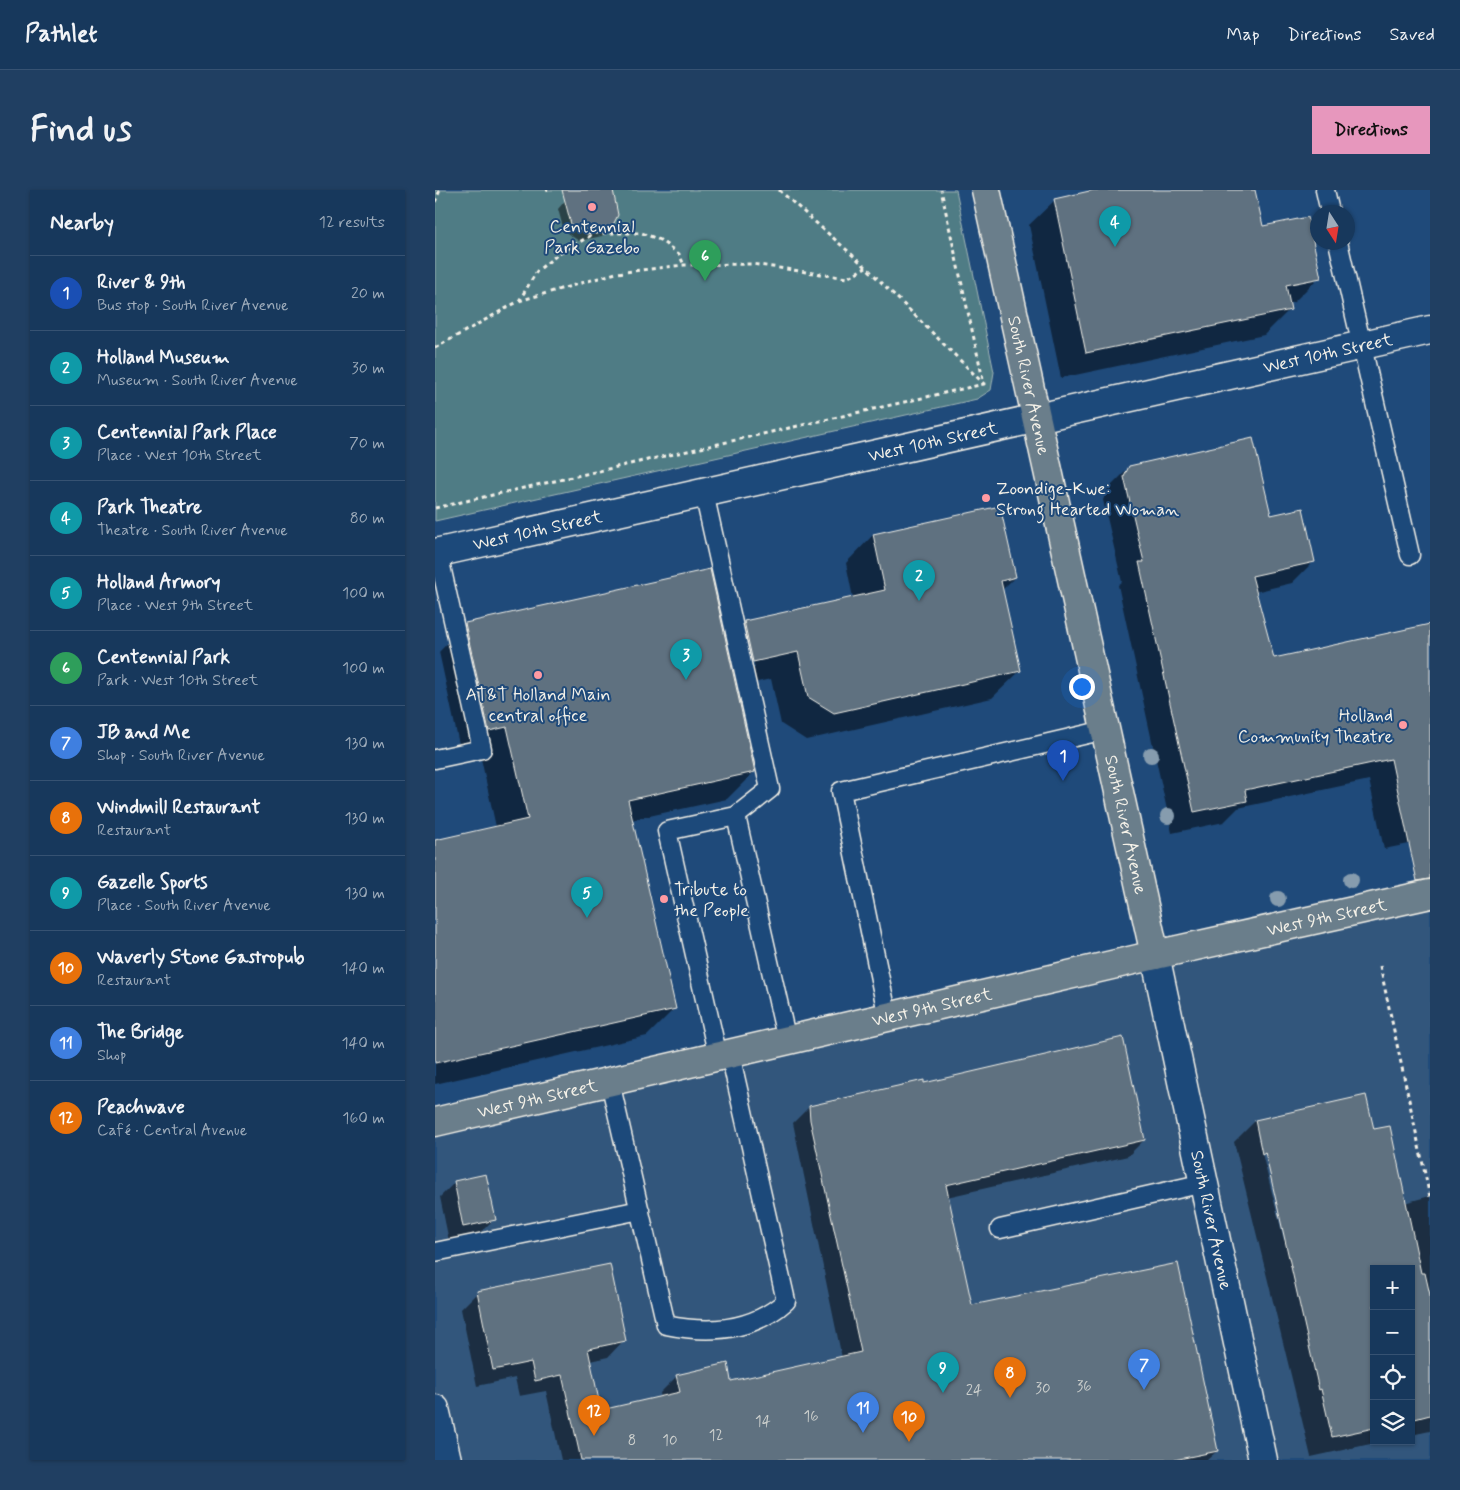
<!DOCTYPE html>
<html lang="en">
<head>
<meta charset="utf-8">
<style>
  body { margin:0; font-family:Mynerve,sans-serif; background:#203f62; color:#f1f3f6 }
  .controls { position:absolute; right:15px; bottom:15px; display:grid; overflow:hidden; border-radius:0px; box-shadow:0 1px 4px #0004 }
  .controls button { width:45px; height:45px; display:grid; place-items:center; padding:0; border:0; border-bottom:1px solid #365272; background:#17385c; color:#f1f3f6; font:25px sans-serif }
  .compass { position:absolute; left:875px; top:15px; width:45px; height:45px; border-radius:50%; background:#17385c; box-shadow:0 1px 4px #0004; rotate:168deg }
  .you { position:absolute; left:646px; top:496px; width:18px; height:18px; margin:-12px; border:4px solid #fff; border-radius:50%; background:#1a73e8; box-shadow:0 0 0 8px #1a73e833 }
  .badge { display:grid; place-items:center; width:32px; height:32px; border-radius:50%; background:#e797bd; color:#fff; font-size:16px; font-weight:700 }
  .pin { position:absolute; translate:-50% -41px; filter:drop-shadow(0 1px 2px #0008) }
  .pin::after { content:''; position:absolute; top:26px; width:18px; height:15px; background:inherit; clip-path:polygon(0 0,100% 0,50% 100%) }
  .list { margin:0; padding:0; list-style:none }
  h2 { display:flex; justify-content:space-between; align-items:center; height:65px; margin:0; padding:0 20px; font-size:21px }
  h2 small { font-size:16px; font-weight:400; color:#9eacbb }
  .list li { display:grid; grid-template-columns:32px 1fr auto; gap:15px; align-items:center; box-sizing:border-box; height:75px; padding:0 20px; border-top:1px solid #365272 }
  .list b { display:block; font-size:19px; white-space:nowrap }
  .list p { margin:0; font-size:16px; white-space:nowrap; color:#9eacbb }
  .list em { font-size:16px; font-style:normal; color:#9eacbb }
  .icon { flex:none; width:28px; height:28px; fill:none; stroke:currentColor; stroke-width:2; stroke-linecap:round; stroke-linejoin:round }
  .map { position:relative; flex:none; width:995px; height:1270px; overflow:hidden; border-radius:0px }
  header { display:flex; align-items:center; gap:30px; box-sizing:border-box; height:70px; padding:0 25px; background:#17385c; border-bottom:1px solid #365272 }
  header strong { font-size:24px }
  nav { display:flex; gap:28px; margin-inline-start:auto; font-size:18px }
  .intro { display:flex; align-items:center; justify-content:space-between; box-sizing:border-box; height:120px; padding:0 30px }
  h1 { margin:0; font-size:35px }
  .button { padding:12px 22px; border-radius:0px; background:#e797bd; color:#111; font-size:18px; font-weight:700 }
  main { display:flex; gap:30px; padding:0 30px }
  aside { flex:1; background:#17385c; border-radius:0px; box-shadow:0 1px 4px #0004 }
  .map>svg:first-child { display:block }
</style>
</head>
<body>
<header>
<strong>Pathlet</strong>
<nav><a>Map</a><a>Directions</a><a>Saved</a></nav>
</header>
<div class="intro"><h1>Find us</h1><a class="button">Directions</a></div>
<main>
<aside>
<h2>Nearby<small>12 results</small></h2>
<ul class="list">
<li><span class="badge" style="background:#1a4fb4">1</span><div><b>River &amp; 9th</b><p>Bus stop · South River Avenue</p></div><em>20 m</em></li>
<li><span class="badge" style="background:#0f9aa8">2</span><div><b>Holland Museum</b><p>Museum · South River Avenue</p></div><em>30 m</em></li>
<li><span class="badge" style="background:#0f9aa8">3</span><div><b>Centennial Park Place</b><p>Place · West 10th Street</p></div><em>70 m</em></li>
<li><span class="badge" style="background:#0f9aa8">4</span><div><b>Park Theatre</b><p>Theatre · South River Avenue</p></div><em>80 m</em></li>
<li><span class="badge" style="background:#0f9aa8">5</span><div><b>Holland Armory</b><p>Place · West 9th Street</p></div><em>100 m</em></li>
<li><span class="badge" style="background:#2e9e5b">6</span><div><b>Centennial Park</b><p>Park · West 10th Street</p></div><em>100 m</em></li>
<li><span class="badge" style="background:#3f7fe0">7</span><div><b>JB and Me</b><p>Shop · South River Avenue</p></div><em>130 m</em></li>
<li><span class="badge" style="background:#e8710a">8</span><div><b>Windmill Restaurant</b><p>Restaurant</p></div><em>130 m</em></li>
<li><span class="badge" style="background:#0f9aa8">9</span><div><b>Gazelle Sports</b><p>Place · South River Avenue</p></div><em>130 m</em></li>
<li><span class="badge" style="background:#e8710a">10</span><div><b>Waverly Stone Gastropub</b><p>Restaurant</p></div><em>140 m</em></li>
<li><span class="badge" style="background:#3f7fe0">11</span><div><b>The Bridge</b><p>Shop</p></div><em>140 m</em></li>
<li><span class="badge" style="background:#e8710a">12</span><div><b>Peachwave</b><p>Café · Central Avenue</p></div><em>160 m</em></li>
</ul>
</aside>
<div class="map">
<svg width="995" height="1270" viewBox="0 0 995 1270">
  <rect width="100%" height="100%" fill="#1f4a7a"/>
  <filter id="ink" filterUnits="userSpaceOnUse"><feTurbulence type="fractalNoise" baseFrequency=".02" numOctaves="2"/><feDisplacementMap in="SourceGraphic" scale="10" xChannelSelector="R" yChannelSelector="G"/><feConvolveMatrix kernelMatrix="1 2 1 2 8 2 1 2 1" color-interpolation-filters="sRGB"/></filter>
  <g filter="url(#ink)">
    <path fill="#32567c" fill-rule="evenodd" d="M 995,705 L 995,1270 L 0,1270 L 0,932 ZM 939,1079 L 976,1079 L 976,1251 L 939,1251 Z"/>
    <path fill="#507c85" stroke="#a2b6b6" d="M 0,0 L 521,0 L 559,182 L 556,200 L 542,209 L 0,331 Z"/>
    <path fill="#0007" fill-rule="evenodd" d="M 139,0 L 176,0 L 175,38 L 167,46 L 144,51 L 129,41 L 123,19 Z
      M 665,0 L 819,0 L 827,38 L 884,87 L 859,112 L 853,114 L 854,120 L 829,145 L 626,188 L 594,35 L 620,10 Z
      M 695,277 L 835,326 L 878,372 L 857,393 L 820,402 L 838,470 L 995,446 L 994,650 L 949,659 L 934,590 L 803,618 L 789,632 L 737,643 L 683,395 L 687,392 L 668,310 L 673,299 Z
      M 564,317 L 580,387 L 567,400 L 585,481 L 557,508 L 371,550 L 346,534 L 336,489 L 300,497 L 319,582 L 292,609 L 196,630 L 239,819 L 212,846 L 0,894 L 0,651 L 61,637 L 45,564 L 27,568 L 4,462 L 31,434 L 290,452 L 309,433 L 418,408 L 411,373 L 438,345 ZM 312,451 L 314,451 L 320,478 L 318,478 Z
      M 488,894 L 709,950 L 693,966 L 512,1007 L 536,1117 L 782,1261 L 772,1270 L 126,1270 L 111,1201 L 84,1206 L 80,1188 L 42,1196 L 26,1119 L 43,1102 L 189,1150 L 173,1167 L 155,1171 L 165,1222 L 226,1208 L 225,1203 L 242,1186 L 295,1193 L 407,1168 L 358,933 L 374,917 Z
      M 820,931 L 938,941 L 969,1013 L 995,1006 L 995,1241 L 976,1245 L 976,1079 L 939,1079 L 939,1251 L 949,1251 L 876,1267 L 799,952 ZM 822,944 L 825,944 L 852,1050 L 849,1050 Z
      M 20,992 L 59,1029 L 44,1044 L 14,1051 L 5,1007 Z"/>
    <path fill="#5e7180" stroke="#f4f1e8" d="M 127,0 L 178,0 L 183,25 L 176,39 L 152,44 L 136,34 Z
      M 659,0 L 820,0 L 828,36 L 873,27 L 886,88 L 851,95 L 856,120 L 651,163 L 619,9 Z
      M 818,248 L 836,325 L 868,318 L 880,372 L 817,386 L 839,468 L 995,434 L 995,689 L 982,691 L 956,569 L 810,600 L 812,611 L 759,622 L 704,372 L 709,372 L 689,287 L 694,276 Z
      M 565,316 L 581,387 L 566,391 L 586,481 L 399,523 L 373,507 L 363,462 L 318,472 L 309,431 L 450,400 L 438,344 Z
      M 275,379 L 320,582 L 193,610 L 241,819 L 0,873 L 0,650 L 93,629 L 72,537 L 54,541 L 30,433 Z
      M 688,847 L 710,950 L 511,995 L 537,1115 L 743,1073 L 783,1261 L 739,1270 L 146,1270 L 127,1185 L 100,1191 L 96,1172 L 58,1180 L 42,1101 L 175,1074 L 191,1151 L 153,1159 L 166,1220 L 245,1202 L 241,1185 L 293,1173 L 296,1191 L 426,1162 L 375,930 L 374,916 L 489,890 L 489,893 Z
      M 931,905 L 939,939 L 955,936 L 986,1083 L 990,1083 L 995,1105 L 995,1225 L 976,1230 L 976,1079 L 939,1079 L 939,1238 L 897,1247 L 886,1199 L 884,1200 L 830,962 L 827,964 L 820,930 Z
      M 51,984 L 61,1030 L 28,1037 L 19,991 Z"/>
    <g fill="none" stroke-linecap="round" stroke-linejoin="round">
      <defs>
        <path id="lane" d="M 890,0 L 895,22
          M 903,52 L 975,365
          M 269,303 L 335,599 L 301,626
          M 0,569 L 47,559 L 3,363
          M 453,828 L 406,601 L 670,540
          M 283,867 L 232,641 L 301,626 L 352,851
          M 175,892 L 231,1135 C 274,1144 317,1142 351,1111 L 295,864
          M 565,1039 L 769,993
          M 0,1062 L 205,1020"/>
        <g id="secondary">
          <path id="s1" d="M 0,363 L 995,140"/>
          <path id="s2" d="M 720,765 L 828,1270"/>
          <path d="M 0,1219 L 12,1270"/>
        </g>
        <g id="primary">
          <path id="s3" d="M 551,0 L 720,765"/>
          <path id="s4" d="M 0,932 L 720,765 L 995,704"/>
        </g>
      </defs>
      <use href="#lane" stroke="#f4f1e8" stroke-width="21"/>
      <use href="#secondary" stroke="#f4f1e8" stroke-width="31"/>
      <use href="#primary" stroke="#f4f1e8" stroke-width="31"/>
      <path stroke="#f4f1e8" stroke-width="3" stroke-dasharray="4 4" stroke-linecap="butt" d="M 111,0 L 113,0
        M 344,0 L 431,77 L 549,194
        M 0,12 L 5,0
        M 84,111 L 181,83 L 249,75 L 317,74 L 412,88 L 431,77
        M 0,158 L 84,111 L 102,81 L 122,65 L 160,43 L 207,43 L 225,50 L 244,64 L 249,75
        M 0,318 L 549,194 L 506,0
        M 945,776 L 995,1007"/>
      <use href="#lane" stroke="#1f4a7a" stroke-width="18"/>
      <use href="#secondary" stroke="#1f4a7a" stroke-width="28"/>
      <use href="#primary" stroke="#6b7e8b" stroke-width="28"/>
    </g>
    <g fill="#869cae">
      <circle cx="716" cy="565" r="8"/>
      <circle cx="733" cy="626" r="8"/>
      <circle cx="916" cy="690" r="8"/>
      <circle cx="843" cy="709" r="8"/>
    </g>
  </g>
  <g fill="#ff9aa2" stroke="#1f4a7a" stroke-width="2">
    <circle cx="157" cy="17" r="5"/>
    <circle cx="551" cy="308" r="5"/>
    <circle cx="103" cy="485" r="5"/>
    <circle cx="968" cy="535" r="5"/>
    <circle cx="229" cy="709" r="5"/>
  </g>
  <g text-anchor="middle" stroke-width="4" stroke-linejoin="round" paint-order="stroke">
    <g font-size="15" fill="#ced1ce">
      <text x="649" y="1201">36</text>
      <text x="608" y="1203">30</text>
      <text x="539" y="1205">24</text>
      <text x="376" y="1231">16</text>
      <text x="328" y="1236">14</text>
      <text x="281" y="1250">12</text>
      <text x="197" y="1255">8</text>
      <text x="235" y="1255">10</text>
    </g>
    <g font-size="18" fill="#f4f1e8" stroke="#1f4a7a">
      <text x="157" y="42">Centennial<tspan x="157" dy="21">Park Gazebo</tspan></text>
      <text x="561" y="304" text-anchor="start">Zoondige-Kwe:<tspan x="561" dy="21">Strong Hearted Woman</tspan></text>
      <text x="103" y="510">AT&amp;T Holland Main<tspan x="103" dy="21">central office</tspan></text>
      <text x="958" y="531" text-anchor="end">Holland<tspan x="958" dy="21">Community Theatre</tspan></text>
      <text x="239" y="705" text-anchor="start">Tribute to<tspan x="239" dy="21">the People</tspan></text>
    </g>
    <g font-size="18" fill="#f4f1e8" stroke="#1f4a7a">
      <text dy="6" stroke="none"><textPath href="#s1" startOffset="915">West 10th Street</textPath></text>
      <text dy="6" stroke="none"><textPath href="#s3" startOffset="200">South River Avenue</textPath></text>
      <text dy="6" stroke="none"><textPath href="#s1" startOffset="510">West 10th Street</textPath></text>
      <text dy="6" stroke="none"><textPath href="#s1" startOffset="105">West 10th Street</textPath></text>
      <text dy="6" stroke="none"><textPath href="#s3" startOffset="650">South River Avenue</textPath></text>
      <text dy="6" stroke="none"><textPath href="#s4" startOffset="915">West 9th Street</textPath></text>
      <text dy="6" stroke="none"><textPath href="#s4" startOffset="510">West 9th Street</textPath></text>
      <text dy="6" stroke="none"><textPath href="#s4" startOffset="105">West 9th Street</textPath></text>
      <text dy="6" stroke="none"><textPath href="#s2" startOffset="271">South River Avenue</textPath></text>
    </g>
  </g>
</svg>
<div class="controls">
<button>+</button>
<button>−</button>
<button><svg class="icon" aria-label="locate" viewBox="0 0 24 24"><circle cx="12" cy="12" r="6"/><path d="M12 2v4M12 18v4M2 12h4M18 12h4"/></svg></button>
<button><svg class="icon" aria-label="layers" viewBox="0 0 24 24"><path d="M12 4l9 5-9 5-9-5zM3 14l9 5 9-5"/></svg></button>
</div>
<svg class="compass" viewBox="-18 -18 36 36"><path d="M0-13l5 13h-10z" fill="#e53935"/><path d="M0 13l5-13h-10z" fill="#9eacbb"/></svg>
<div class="you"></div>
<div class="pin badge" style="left:628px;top:591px;background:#1a4fb4">1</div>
<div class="pin badge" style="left:484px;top:411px;background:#0f9aa8">2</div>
<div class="pin badge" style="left:251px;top:490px;background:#0f9aa8">3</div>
<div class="pin badge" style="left:680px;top:57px;background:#0f9aa8">4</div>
<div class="pin badge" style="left:152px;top:728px;background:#0f9aa8">5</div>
<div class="pin badge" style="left:270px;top:91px;background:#2e9e5b">6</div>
<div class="pin badge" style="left:709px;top:1200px;background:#3f7fe0">7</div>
<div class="pin badge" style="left:575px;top:1208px;background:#e8710a">8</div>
<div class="pin badge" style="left:508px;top:1203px;background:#0f9aa8">9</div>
<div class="pin badge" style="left:474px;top:1252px;background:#e8710a">10</div>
<div class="pin badge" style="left:428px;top:1243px;background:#3f7fe0">11</div>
<div class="pin badge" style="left:159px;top:1246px;background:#e8710a">12</div>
</div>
</main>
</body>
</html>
